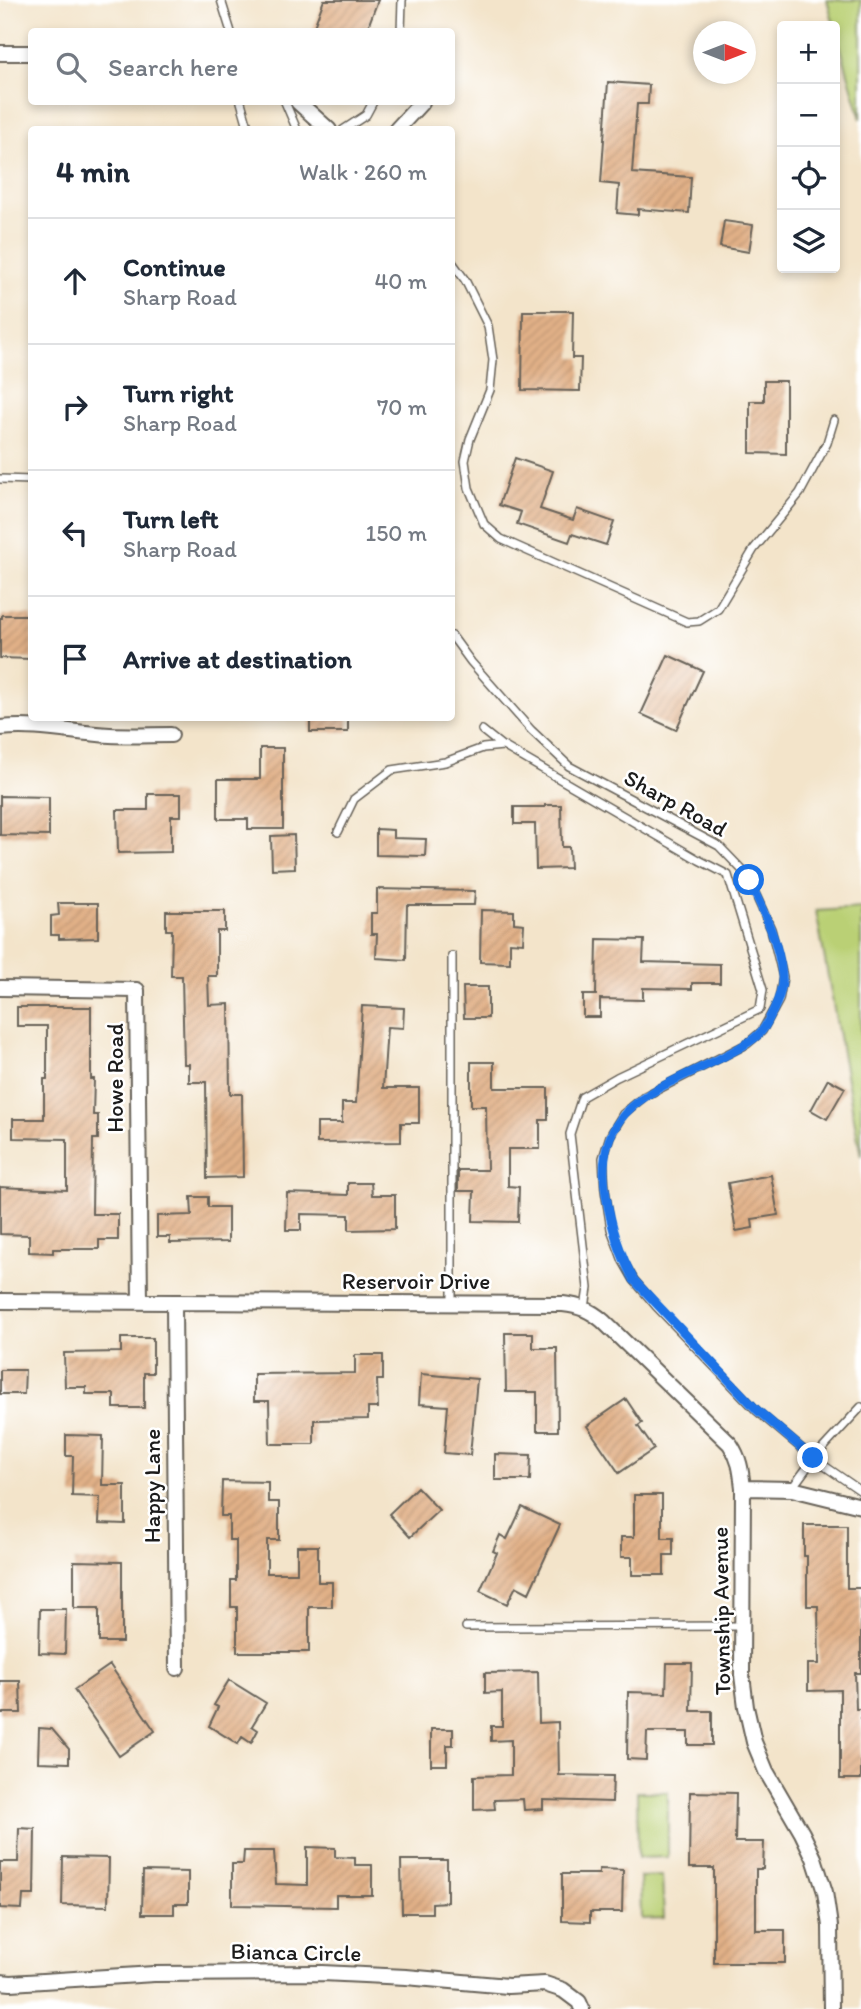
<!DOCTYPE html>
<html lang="en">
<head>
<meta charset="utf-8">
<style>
  body { margin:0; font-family:Itim,sans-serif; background:#f6f6f7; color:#1f2937 }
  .controls { position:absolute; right:21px; top:21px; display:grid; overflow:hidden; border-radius:7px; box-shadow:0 4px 10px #0003 }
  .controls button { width:63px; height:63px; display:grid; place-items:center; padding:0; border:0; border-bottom:2px solid #e0e1e3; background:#fff; color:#1f2937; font:35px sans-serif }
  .compass { position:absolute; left:693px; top:21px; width:63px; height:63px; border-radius:50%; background:#fff; box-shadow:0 4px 10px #0003; rotate:90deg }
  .stop { position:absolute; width:21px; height:21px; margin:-16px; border:5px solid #1a73e8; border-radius:50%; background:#fff }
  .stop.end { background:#1a73e8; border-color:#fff; box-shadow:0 2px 7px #0008 }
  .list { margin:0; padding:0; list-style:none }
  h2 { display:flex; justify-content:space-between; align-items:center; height:91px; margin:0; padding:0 28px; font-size:30px }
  h2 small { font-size:23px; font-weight:400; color:#747a83 }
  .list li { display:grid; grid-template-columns:46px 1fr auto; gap:21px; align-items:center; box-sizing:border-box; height:126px; padding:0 28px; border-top:2px solid #e0e1e3 }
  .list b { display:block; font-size:26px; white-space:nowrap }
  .list p { margin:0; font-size:23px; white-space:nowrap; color:#747a83 }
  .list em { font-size:23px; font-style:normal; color:#747a83 }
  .icon { flex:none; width:38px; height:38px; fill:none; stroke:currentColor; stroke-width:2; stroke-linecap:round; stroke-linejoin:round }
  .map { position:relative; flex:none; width:861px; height:2009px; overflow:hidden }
  .search { position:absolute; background:#fff; box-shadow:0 4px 10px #0003; left:28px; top:28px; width:427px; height:77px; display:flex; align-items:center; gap:18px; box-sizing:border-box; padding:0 24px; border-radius:7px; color:#747a83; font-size:26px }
  .panel { position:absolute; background:#fff; box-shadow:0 4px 10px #0003; left:28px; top:126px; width:427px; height:595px; border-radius:7px }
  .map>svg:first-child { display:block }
</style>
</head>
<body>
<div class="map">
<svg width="861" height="2009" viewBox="0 0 861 2009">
  <defs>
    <pattern id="building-hatch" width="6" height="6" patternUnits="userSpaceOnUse" patternTransform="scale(1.75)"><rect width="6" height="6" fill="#e1b087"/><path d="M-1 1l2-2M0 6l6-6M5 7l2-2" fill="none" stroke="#c09774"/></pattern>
  </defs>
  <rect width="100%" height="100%" fill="#fff"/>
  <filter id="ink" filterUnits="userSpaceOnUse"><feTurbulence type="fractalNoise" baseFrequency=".0143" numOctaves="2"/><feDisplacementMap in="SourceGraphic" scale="14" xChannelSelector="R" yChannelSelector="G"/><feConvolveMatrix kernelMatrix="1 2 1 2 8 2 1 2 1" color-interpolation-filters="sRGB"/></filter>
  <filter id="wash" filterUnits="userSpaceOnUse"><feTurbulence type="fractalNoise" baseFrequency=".00686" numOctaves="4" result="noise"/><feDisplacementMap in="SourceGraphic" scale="28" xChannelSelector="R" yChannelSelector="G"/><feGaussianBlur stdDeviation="1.57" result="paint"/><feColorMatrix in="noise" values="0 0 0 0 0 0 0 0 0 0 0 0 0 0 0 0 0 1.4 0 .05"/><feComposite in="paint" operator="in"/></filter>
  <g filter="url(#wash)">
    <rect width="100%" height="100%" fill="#f3e4ca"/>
    <path fill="#bad074" stroke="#6b7648" stroke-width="2" d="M 827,0 L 861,0 L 861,119 Z
      M 861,908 L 861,1156 L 816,911 Z
      M 637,1792 L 668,1792 L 668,1857 L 638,1858 Z
      M 662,1876 L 664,1918 L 641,1919 L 640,1877 Z"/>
    <g id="blocks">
      <path fill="url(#building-hatch)" d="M 324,0 L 378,0 L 366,32 L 312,32 Z
        M 608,82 L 649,85 L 648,104 L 637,104 L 632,173 L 691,177 L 689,213 L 638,209 L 638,215 L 617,213 L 619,185 L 601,183 Z
        M 724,221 L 753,225 L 749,252 L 720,247 Z
        M 523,311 L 573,311 L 572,358 L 581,358 L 580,391 L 522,390 Z
        M 764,381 L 786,381 L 786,454 L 750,453 L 750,401 L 764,401 Z
        M 515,458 L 553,471 L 540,509 L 573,520 L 577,509 L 614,522 L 606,545 L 572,534 L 569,542 L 517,524 L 521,512 L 499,505 Z
        M 2,615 L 32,615 L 32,659 L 0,658 L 0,618 L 2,618 Z
        M 668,655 L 703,671 L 676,730 L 641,714 Z
        M 310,718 L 348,718 L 348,732 L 310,732 Z
        M 260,748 L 283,748 L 283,829 L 248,829 L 248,819 L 218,819 L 218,779 L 260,779 Z
        M 148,794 L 181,794 L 181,816 L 171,816 L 171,852 L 118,853 L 117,810 L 148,810 Z
        M 0,796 L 49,797 L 49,836 L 0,835 Z
        M 545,805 L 561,805 L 562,847 L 569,847 L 570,868 L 536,869 L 535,824 L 514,824 L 514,807 L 545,807 Z
        M 376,829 L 393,830 L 393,838 L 426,839 L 425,856 L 376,855 Z
        M 294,835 L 295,868 L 272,869 L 271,836 Z
        M 377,889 L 475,891 L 474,905 L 407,905 L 406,960 L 376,958 L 377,934 L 371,934 L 371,913 L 377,913 Z
        M 58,903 L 98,903 L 98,938 L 59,939 L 59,935 L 51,935 L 51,916 L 59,915 Z
        M 481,910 L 514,911 L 514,923 L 524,924 L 523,943 L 510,942 L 510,963 L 480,962 Z
        M 166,911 L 225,911 L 225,931 L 217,931 L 217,976 L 208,976 L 209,1005 L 229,1004 L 230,1094 L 242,1094 L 243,1177 L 207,1178 L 206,1082 L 189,1082 L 189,1064 L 184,1064 L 182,976 L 171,976 L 172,930 L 166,930 Z
        M 597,939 L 644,940 L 643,962 L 720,964 L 720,983 L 692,983 L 692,989 L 643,988 L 643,1000 L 600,999 L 600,1017 L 583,1017 L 583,995 L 596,995 Z
        M 463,987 L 488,987 L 488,1018 L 464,1018 Z
        M 362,1006 L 404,1008 L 403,1028 L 387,1027 L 383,1088 L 419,1088 L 419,1123 L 401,1123 L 401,1142 L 317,1143 L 317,1123 L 342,1123 L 342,1103 L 356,1103 Z
        M 17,1007 L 91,1007 L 91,1079 L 94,1079 L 93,1115 L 98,1115 L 98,1139 L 93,1139 L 92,1214 L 118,1214 L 118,1240 L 99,1240 L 99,1249 L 53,1249 L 53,1253 L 29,1252 L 29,1235 L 0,1234 L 0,1187 L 67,1190 L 67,1139 L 13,1138 L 13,1119 L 44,1119 L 44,1079 L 47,1079 L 47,1026 L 17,1026 Z
        M 471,1062 L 494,1062 L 494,1088 L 548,1088 L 548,1120 L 540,1120 L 540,1149 L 508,1149 L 508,1186 L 519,1187 L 518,1222 L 473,1221 L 474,1191 L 458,1191 L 458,1170 L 487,1170 L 486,1106 L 471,1106 Z
        M 828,1079 L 845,1088 L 827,1119 L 811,1110 Z
        M 771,1175 L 778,1215 L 752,1219 L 753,1228 L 736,1231 L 728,1183 Z
        M 348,1183 L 371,1183 L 372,1195 L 395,1195 L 395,1229 L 349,1230 L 349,1215 L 301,1214 L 301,1230 L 286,1230 L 287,1193 L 348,1195 Z
        M 191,1197 L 208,1197 L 208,1207 L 228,1207 L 228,1242 L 170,1243 L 170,1237 L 157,1237 L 157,1216 L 192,1215 Z
        M 505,1333 L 533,1333 L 533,1348 L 557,1348 L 558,1431 L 537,1431 L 537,1392 L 506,1392 Z
        M 121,1338 L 153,1338 L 153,1373 L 144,1373 L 144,1408 L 114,1408 L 114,1394 L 86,1394 L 86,1387 L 65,1387 L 64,1353 L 121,1352 Z
        M 355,1355 L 383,1355 L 383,1380 L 377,1380 L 378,1408 L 368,1408 L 368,1419 L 314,1420 L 314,1444 L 270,1444 L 269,1401 L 254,1401 L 254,1374 L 355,1373 Z
        M 0,1370 L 25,1370 L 24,1394 L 0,1394 Z
        M 421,1374 L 477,1379 L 470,1455 L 444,1453 L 448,1406 L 419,1404 Z
        M 626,1399 L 642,1423 L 638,1426 L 654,1449 L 619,1473 L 587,1426 Z
        M 66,1435 L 103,1436 L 102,1485 L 125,1485 L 125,1524 L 99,1523 L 100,1497 L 72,1496 L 73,1456 L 66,1456 Z
        M 495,1454 L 531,1455 L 530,1480 L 495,1480 Z
        M 222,1481 L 268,1482 L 268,1502 L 279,1502 L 279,1540 L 267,1540 L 267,1573 L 297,1573 L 297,1546 L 318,1546 L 318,1582 L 332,1582 L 332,1607 L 309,1607 L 309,1652 L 237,1652 L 237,1607 L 231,1607 L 231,1580 L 236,1580 L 236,1540 L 229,1540 L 229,1516 L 221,1516 Z
        M 417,1487 L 439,1510 L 410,1537 L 389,1514 Z
        M 634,1495 L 662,1495 L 662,1538 L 673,1538 L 673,1555 L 664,1555 L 664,1575 L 632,1575 L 632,1557 L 621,1557 L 621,1537 L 634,1537 Z
        M 522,1507 L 560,1525 L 529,1593 L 516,1586 L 507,1604 L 480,1591 L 497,1553 L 493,1551 L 500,1535 L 507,1539 Z
        M 804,1525 L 847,1525 L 847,1588 L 861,1588 L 861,1673 L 855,1673 L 856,1709 L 861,1709 L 861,1779 L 840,1779 L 840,1690 L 808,1691 L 808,1664 L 819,1664 L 818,1606 L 807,1606 L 807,1556 L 804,1556 Z
        M 74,1561 L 122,1562 L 122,1642 L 99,1642 L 99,1608 L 74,1608 Z
        M 40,1609 L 66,1609 L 65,1654 L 39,1653 Z
        M 667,1663 L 692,1663 L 691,1711 L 712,1711 L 712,1745 L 688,1745 L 688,1732 L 647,1732 L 646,1760 L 627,1759 L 628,1692 L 666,1693 Z
        M 110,1665 L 155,1731 L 119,1756 L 74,1690 Z
        M 538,1672 L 539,1723 L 558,1722 L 559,1775 L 613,1776 L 612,1802 L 543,1800 L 543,1809 L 524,1810 L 523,1799 L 494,1800 L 495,1809 L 474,1810 L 474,1776 L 511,1775 L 511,1740 L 491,1741 L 491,1726 L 502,1726 L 502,1692 L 485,1693 L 485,1673 Z
        M 229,1680 L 266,1703 L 252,1726 L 258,1730 L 251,1743 L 242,1737 L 238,1744 L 209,1726 L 218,1707 L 214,1705 Z
        M 0,1681 L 20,1681 L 21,1713 L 0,1713 Z
        M 39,1728 L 52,1729 L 69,1749 L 69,1763 L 38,1762 Z
        M 431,1729 L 453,1729 L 453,1745 L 447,1745 L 447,1765 L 431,1765 Z
        M 690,1792 L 736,1793 L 735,1842 L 764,1842 L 763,1869 L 756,1869 L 756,1930 L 785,1930 L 785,1963 L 714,1963 L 714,1868 L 689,1868 Z
        M 19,1828 L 35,1829 L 34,1895 L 23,1895 L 22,1909 L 0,1908 L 0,1862 L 18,1862 Z
        M 307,1847 L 335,1848 L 335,1857 L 355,1858 L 355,1865 L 372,1865 L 372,1895 L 336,1895 L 336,1907 L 232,1905 L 232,1864 L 243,1864 L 244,1851 L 274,1851 L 276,1884 L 307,1885 Z
        M 63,1857 L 109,1858 L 108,1906 L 62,1905 Z
        M 401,1860 L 447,1860 L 447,1902 L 432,1903 L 432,1913 L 402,1913 Z
        M 599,1869 L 623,1870 L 622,1912 L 590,1912 L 590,1922 L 562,1921 L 562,1874 L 599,1874 Z
        M 143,1871 L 188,1872 L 188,1904 L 174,1904 L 174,1914 L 142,1914 Z"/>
    </g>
  </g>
  <g filter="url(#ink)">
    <use href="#blocks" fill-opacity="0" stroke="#676259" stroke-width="2"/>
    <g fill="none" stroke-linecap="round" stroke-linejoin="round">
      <defs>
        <path id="service" d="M 221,0 L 231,32
          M 401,32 L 402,0
          M 241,102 L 249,130
          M 285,102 L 297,130
          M 343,130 L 366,115 L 373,102
          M 452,262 L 465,280 L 488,326 L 493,360 L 490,390 L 470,439 L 465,461 L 469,488 L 484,524 L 501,539 L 687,622 L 699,621 L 718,609 L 754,549 L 800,493 L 827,443 L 834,420
          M 0,479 L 32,480
          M 452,636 L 471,662 L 531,730 L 569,766 L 719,846 L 747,875 L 771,929 L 783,977 L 779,1000 L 762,1031 L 747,1044 L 645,1096 L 623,1114 L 610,1136 L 603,1158 L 605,1190 L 611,1229 L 623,1261 L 634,1280 L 656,1306 L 757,1411 L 813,1458 L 861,1491
          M 482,730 L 502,746
          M 338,832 L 354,799 L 392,770 L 445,762 L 483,748 L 503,746 L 699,860 L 728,875 L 763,990 L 760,1009 L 617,1077 L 582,1097 L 570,1134 L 588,1288 L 585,1308
          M 452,956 L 452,1304
          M 792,1488 L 814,1458 L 861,1407
          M 466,1627 L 742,1626"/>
        <path id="minor" d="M 0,53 L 32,53
          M 298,102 L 329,130
          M 396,130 L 422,102
          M 0,728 C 39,724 72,733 110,735 C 131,736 151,735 171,735
          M 0,988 L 137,990 L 140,1302
          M 0,1301 L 563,1304 C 580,1306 590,1310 603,1321 L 730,1444 C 740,1459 741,1470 743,1488 L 742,1675 L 746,1707 L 754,1742 L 766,1771 L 802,1833 L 814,1858 L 825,1892 L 830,1926 L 831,2009
          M 174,1303 L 177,1668
          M 743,1488 L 792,1489 L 861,1506
          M 0,1982 L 11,1983 L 154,1974 L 322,1973 L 406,1977 L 508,1986 L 545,1984 L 563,1990 L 579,2002 L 582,2009"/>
      </defs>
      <use href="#service" stroke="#676259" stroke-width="10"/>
      <use href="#minor" stroke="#676259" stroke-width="18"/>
      <use href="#service" stroke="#fff" stroke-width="7"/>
      <use href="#minor" stroke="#fff" stroke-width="14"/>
    </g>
  </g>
  <g fill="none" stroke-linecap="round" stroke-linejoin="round" filter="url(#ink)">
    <path stroke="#1a73e8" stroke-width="9" d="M 749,880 C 763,910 779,942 782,975 C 783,987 778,1001 773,1011 C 769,1018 766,1028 759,1034 C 748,1045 733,1051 719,1059 C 654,1091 592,1107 606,1195 C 611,1226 619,1253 634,1280 L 757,1410 L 813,1458"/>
  </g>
  <g text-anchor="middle" stroke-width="5" stroke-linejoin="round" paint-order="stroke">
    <g font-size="23" fill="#1c1c1c" stroke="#fff">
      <text transform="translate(676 803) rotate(29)" y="8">Sharp Road</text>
      <text transform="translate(115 1078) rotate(-90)" y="8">Howe Road</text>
      <text x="416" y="1289">Reservoir Drive</text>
      <text transform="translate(152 1486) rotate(-90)" y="8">Happy Lane</text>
      <text transform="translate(721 1611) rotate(-91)" y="8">Township Avenue</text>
      <text transform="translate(296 1952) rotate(1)" y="8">Bianca Circle</text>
    </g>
  </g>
</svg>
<div class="controls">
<button>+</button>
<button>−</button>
<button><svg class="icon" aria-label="locate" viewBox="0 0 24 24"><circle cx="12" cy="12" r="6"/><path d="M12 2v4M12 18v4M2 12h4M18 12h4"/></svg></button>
<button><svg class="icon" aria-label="layers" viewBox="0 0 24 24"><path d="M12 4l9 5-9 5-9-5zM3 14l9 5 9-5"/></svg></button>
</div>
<svg class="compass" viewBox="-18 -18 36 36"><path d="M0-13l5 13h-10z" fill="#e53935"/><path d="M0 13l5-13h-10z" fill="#747a83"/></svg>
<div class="stop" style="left:749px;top:880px"></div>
<div class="stop end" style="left:813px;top:1458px"></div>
<div class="search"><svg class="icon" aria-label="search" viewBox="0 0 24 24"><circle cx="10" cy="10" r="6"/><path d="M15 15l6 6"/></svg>Search here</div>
<section class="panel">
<h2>4 min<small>Walk · 260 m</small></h2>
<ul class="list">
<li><svg class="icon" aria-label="ahead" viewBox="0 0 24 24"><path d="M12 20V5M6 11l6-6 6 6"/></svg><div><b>Continue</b><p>Sharp Road</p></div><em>40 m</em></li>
<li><svg class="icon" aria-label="right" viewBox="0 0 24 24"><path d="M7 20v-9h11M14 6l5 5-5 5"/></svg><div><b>Turn right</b><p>Sharp Road</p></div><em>70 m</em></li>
<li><svg class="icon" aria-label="left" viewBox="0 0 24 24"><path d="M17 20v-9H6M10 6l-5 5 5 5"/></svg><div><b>Turn left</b><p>Sharp Road</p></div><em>150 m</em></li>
<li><svg class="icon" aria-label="arrive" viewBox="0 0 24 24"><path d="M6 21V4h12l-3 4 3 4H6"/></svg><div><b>Arrive at destination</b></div></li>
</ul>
</section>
</div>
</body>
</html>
